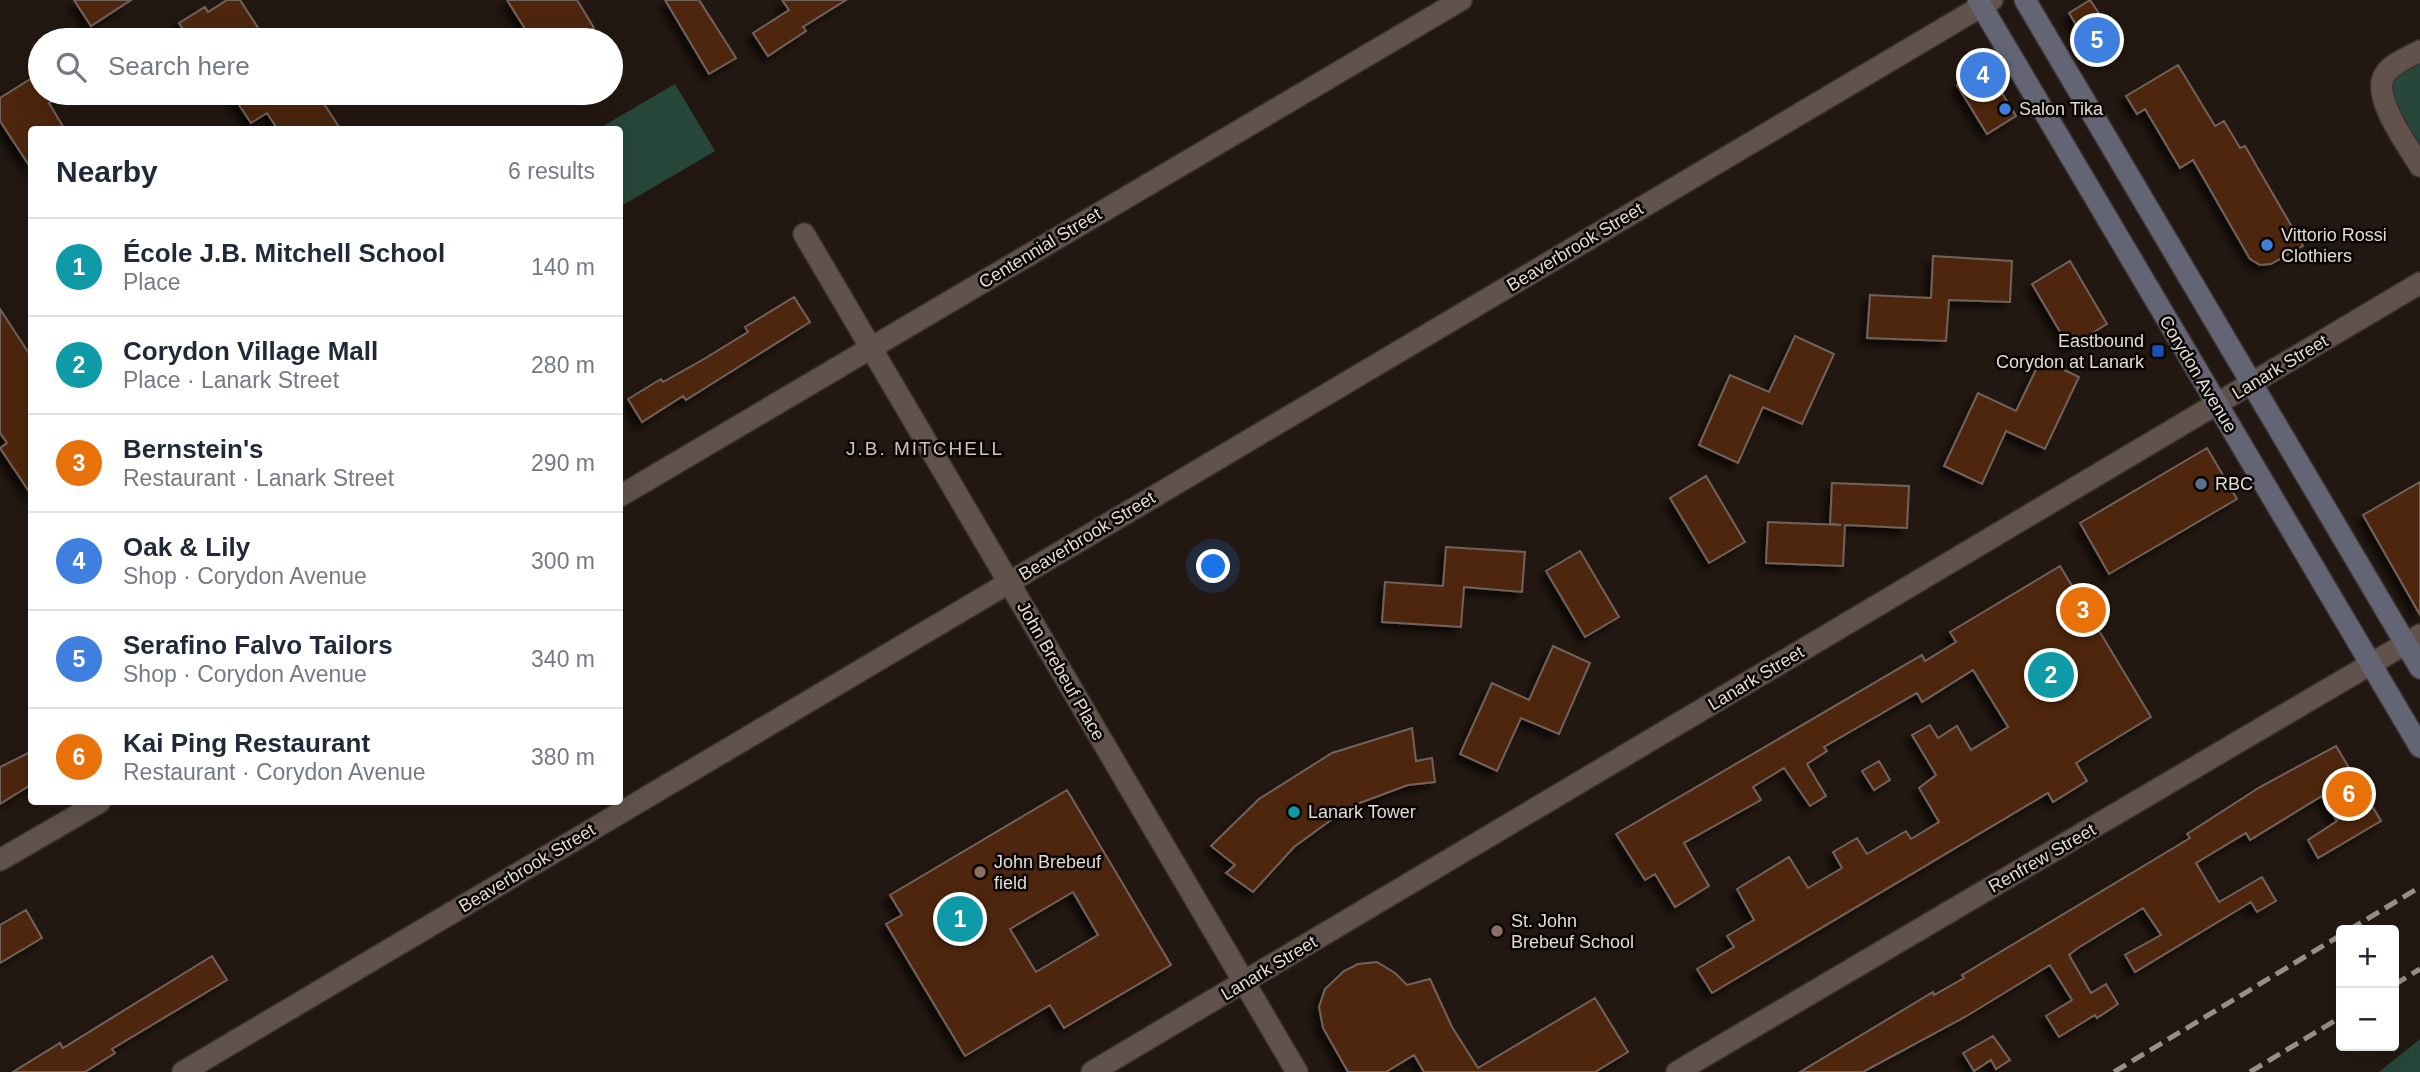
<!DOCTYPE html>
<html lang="en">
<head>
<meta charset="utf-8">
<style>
  body { margin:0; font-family:Arial,sans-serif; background:#f6f6f7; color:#1f2937 }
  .controls { position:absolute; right:21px; bottom:21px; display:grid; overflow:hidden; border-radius:7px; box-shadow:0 7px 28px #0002 }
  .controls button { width:63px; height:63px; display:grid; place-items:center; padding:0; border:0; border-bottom:2px solid #e0e1e3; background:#fff; color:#1f2937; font:35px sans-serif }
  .you { position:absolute; left:1214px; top:567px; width:24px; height:24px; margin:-18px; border:5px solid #fff; border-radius:50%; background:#1a73e8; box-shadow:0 0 0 10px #1a73e833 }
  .badge { display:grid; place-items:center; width:46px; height:46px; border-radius:50%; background:#ea580c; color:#fff; font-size:23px; font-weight:700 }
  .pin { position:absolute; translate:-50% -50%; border:4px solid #fff; box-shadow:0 2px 7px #0006 }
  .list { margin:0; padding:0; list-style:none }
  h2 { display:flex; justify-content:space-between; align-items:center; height:91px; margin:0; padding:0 28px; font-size:30px }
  h2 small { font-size:23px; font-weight:400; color:#747a83 }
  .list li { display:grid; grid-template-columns:46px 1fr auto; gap:21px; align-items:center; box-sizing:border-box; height:98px; padding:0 28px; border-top:2px solid #e0e1e3 }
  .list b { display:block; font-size:26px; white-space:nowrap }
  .list p { margin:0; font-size:23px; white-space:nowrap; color:#747a83 }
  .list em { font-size:23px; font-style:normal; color:#747a83 }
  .icon { flex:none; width:38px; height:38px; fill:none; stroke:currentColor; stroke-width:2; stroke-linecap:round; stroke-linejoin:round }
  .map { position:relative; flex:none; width:2420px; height:1072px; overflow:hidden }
  .search { position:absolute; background:#fff; box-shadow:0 7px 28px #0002; left:28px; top:28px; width:595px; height:77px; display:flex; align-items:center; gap:18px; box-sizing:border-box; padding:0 24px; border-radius:38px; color:#747a83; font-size:26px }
  .panel { position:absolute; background:#fff; box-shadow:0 7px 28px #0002; left:28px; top:126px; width:595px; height:679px; border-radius:7px }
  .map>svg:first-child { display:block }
</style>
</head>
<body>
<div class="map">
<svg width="2420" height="1072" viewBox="0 0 2420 1072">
  <defs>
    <filter id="shadow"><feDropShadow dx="-6" dy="6" stdDeviation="3.5" flood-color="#0009"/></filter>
  </defs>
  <rect width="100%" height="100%" fill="#231811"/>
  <path fill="#27473a" d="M 2420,51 L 2420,166 L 2384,76 Z
    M 675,84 L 715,151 L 623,205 L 620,199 L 620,130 L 598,129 Z
    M 2420,1039 L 2420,1072 L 2379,1072 Z"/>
  <path fill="#4e2811" stroke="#71625b" stroke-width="2" fill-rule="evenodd" filter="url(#shadow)" d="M 74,0 L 131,0 L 91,26 Z
    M 227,0 L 240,0 L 266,40 L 190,40 L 179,23 L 205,7 L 208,12 Z
    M 507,0 L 577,0 L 594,28 L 575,40 L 532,40 Z
    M 665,0 L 699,0 L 736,58 L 709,74 Z
    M 782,0 L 846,0 L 803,27 L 806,31 L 768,56 L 753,33 L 789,10 Z
    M 2090,0 L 2115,37 L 2092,51 L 2069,13 Z
    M 2178,65 L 2215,126 L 2224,121 L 2240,148 L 2245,146 L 2303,246 L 2271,264 L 2260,265 L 2250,259 L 2193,160 L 2180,168 L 2145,109 L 2137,114 L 2126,96 Z
    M 1986,67 L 2016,116 L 1987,134 L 1957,85 Z
    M 40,73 L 40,93 L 65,93 L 49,103 L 65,130 L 32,130 L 32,170 L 0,121 L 0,98 Z
    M 231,93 L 317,93 L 341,130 L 278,130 L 267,113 L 251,123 Z
    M 1933,256 L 2012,261 L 2010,302 L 1949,300 L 1946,341 L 1867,338 L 1870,295 L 1931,298 Z
    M 2070,261 L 2107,324 L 2069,347 L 2032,284 Z
    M 794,297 L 810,322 L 686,400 L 683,396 L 642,422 L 628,399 L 661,379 L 663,382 L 704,359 L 748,332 L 745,327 Z
    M 0,309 L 32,358 L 32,496 L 0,448 L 7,443 L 0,433 Z
    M 1795,336 L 1834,354 L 1802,424 L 1763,407 L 1738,463 L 1699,445 L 1730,375 L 1769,392 Z
    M 2041,359 L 2079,377 L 2045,449 L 2006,431 L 1982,484 L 1944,466 L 1978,393 L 2016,411 Z
    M 2207,448 L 2237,499 L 2109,574 L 2080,523 Z
    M 1706,476 L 1745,542 L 1709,563 L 1670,498 Z
    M 2420,482 L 2420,615 L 2363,515 Z
    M 1832,483 L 1909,486 L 1907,528 L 1845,525 L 1843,566 L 1766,563 L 1768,522 L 1841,525 L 1830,524 Z
    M 1446,547 L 1525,552 L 1522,592 L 1464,587 L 1461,627 L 1382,622 L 1385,582 L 1443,586 Z
    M 1580,551 L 1619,617 L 1585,637 L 1546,571 Z
    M 2060,566 L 2151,717 L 2076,763 L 2087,781 L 2053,802 L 2048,793 L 1712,993 L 1697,969 L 1734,947 L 1727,936 L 1754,920 L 1737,889 L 1789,857 L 1808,888 L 1842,868 L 1833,852 L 1857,838 L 1867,854 L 1906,831 L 1911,839 L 1939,822 L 1919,788 L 1936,775 L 1912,735 L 1930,725 L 1938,738 L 1957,726 L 1971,750 L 2008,727 L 1973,670 L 1922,702 L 1917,693 L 1824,747 L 1827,751 L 1807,764 L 1826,796 L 1810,806 L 1784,768 L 1753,787 L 1761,800 L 1684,843 L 1709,886 L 1675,907 L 1655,874 L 1645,880 L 1616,834 L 1922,655 L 1925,661 L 1956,642 L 1950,632 Z
    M 1553,646 L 1590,663 L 1559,734 L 1521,718 L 1497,771 L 1460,754 L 1492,683 L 1529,700 Z
    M 1412,728 L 1416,761 L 1432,758 L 1435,782 L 1408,785 L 1349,807 L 1294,847 L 1253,892 L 1226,873 L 1235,865 L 1211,846 L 1259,799 L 1332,753 Z
    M 2336,746 L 2381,821 L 2318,858 L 2308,840 L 2337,821 L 2322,796 L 2250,840 L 2246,833 L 2196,863 L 2219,902 L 2262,877 L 2276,901 L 2257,912 L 2251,902 L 2135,972 L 2125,955 L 2161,935 L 2143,908 L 2078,948 L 2069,955 L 2091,993 L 2106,984 L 2118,1004 L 2097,1018 L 2095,1015 L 2059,1037 L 2046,1016 L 2072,1000 L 2050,965 L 1965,1017 L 1863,1072 L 1800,1072 L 1933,992 L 1934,995 L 1964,978 L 1962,975 L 2190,838 L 2187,834 L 2260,787 Z
    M 32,751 L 32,784 L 0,804 L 0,767 Z
    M 1879,761 L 1890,780 L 1874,790 L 1862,771 Z
    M 1067,790 L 1171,965 L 1064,1028 L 1050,1005 L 965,1056 L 886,924 L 902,915 L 890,895 ZM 1073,892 L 1098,935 L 1036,972 L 1010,929 Z
    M 26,910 L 42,938 L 0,963 L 0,925 Z
    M 212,956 L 227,980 L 112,1049 L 115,1053 L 85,1072 L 13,1072 L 60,1043 L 63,1048 Z
    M 1377,962 L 1395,973 L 1407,985 L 1430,979 L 1452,1027 L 1478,1068 L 1595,998 L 1628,1052 L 1595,1072 L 1424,1072 L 1414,1055 L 1386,1072 L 1348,1072 L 1323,1028 L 1319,1007 L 1325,989 L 1344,971 L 1358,964 Z
    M 1993,1036 L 2010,1060 L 1996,1069 L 1991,1060 L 1974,1071 L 1963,1053 Z"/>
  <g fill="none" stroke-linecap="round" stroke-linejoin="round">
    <defs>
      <path id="street" d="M 2420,51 C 2409,57 2390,64 2384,76 C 2372,98 2409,147 2420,166
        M 804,234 L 1297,1072
        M 620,496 L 1461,0
        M 0,860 L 100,802
        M 183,1072 L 1992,0
        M 1092,1072 L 2420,283
        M 1677,1072 L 2420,635"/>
      <path id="secondary" d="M 1978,0 L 2420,747
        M 2025,0 L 2420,668"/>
    </defs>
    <use href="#street" stroke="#3b3330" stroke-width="24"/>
    <use href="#secondary" stroke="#3b3330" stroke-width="24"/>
    <use href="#street" stroke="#61534b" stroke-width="21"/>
    <use href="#secondary" stroke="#636574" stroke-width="21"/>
    <path stroke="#998f8a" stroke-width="5" stroke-dasharray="14 7" stroke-linecap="butt" d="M 2349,930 L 2420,887
      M 2394,985 L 2420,969
      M 2114,1072 L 2341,935
      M 2250,1072 L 2341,1017"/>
  </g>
  <g fill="#3f7fe0" stroke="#090503" stroke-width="2.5">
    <circle cx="2005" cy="109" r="7"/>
    <circle cx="2267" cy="245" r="7"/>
  </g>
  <rect fill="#1a4fb4" stroke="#090503" stroke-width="2.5" x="2151" y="344" width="14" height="14" rx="3.5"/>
  <circle fill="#5c6f8a" stroke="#090503" stroke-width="2.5" cx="2201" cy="484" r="7"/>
  <circle fill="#0f9aa8" stroke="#090503" stroke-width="2.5" cx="1294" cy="812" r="7"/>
  <g fill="#8d6e63" stroke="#090503" stroke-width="2.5">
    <circle cx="980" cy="872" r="7"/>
    <circle cx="1497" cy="931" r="7"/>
  </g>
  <g text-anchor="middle" stroke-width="5" stroke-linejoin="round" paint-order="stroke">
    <g font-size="18" fill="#e3dad6" stroke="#090503" text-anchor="start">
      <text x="2019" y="115">Salon Tika</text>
      <text x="2281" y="241">Vittorio Rossi<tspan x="2281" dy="21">Clothiers</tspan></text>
      <text x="2144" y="347" text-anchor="end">Eastbound<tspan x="2144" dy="21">Corydon at Lanark</tspan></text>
      <text x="2215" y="490">RBC</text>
      <text x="1308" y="818">Lanark Tower</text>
      <text x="994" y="868">John Brebeuf<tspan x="994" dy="21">field</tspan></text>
      <text x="1511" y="927">St. John<tspan x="1511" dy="21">Brebeuf School</tspan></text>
    </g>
    <g font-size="18" fill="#e3dad6" stroke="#090503">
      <text transform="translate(1575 247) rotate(-31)" y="6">Beaverbrook Street</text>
      <text transform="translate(1040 248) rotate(-31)" y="6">Centennial Street</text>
      <text transform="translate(2280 367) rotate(-31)" y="6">Lanark Street</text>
      <text transform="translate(2198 374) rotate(59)" y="6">Corydon Avenue</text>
      <text transform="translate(1087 536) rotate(-31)" y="6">Beaverbrook Street</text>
      <text transform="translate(1061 671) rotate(60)" y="6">John Brebeuf Place</text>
      <text transform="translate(1756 678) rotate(-31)" y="6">Lanark Street</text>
      <text transform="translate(2042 858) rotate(-30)" y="6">Renfrew Street</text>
      <text transform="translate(527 868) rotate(-31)" y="6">Beaverbrook Street</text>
      <text transform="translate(1269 968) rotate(-31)" y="6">Lanark Street</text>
    </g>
    <g font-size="19" letter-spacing="2" fill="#d1c1b8" stroke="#090503">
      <text x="925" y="455">J.B. MITCHELL</text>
    </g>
  </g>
</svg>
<div class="controls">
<button>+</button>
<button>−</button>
</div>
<div class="you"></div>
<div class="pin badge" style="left:960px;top:919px;background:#0f9aa8">1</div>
<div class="pin badge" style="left:2051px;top:675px;background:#0f9aa8">2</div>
<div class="pin badge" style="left:2083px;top:610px;background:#e8710a">3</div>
<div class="pin badge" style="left:1983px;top:75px;background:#3f7fe0">4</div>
<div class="pin badge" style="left:2097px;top:40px;background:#3f7fe0">5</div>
<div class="pin badge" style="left:2349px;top:794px;background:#e8710a">6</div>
<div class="search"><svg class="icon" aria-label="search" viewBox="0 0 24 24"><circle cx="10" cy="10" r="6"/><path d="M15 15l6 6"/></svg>Search here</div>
<section class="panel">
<h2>Nearby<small>6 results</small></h2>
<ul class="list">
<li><span class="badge" style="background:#0f9aa8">1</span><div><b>École J.B. Mitchell School</b><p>Place</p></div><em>140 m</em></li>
<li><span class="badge" style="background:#0f9aa8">2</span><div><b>Corydon Village Mall</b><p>Place · Lanark Street</p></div><em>280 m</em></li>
<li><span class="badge" style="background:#e8710a">3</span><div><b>Bernstein's</b><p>Restaurant · Lanark Street</p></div><em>290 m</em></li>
<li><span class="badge" style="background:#3f7fe0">4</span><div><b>Oak &amp; Lily</b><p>Shop · Corydon Avenue</p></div><em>300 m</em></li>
<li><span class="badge" style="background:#3f7fe0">5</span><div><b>Serafino Falvo Tailors</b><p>Shop · Corydon Avenue</p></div><em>340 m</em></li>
<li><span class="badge" style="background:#e8710a">6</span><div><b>Kai Ping Restaurant</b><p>Restaurant · Corydon Avenue</p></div><em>380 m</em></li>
</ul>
</section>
</div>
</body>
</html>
